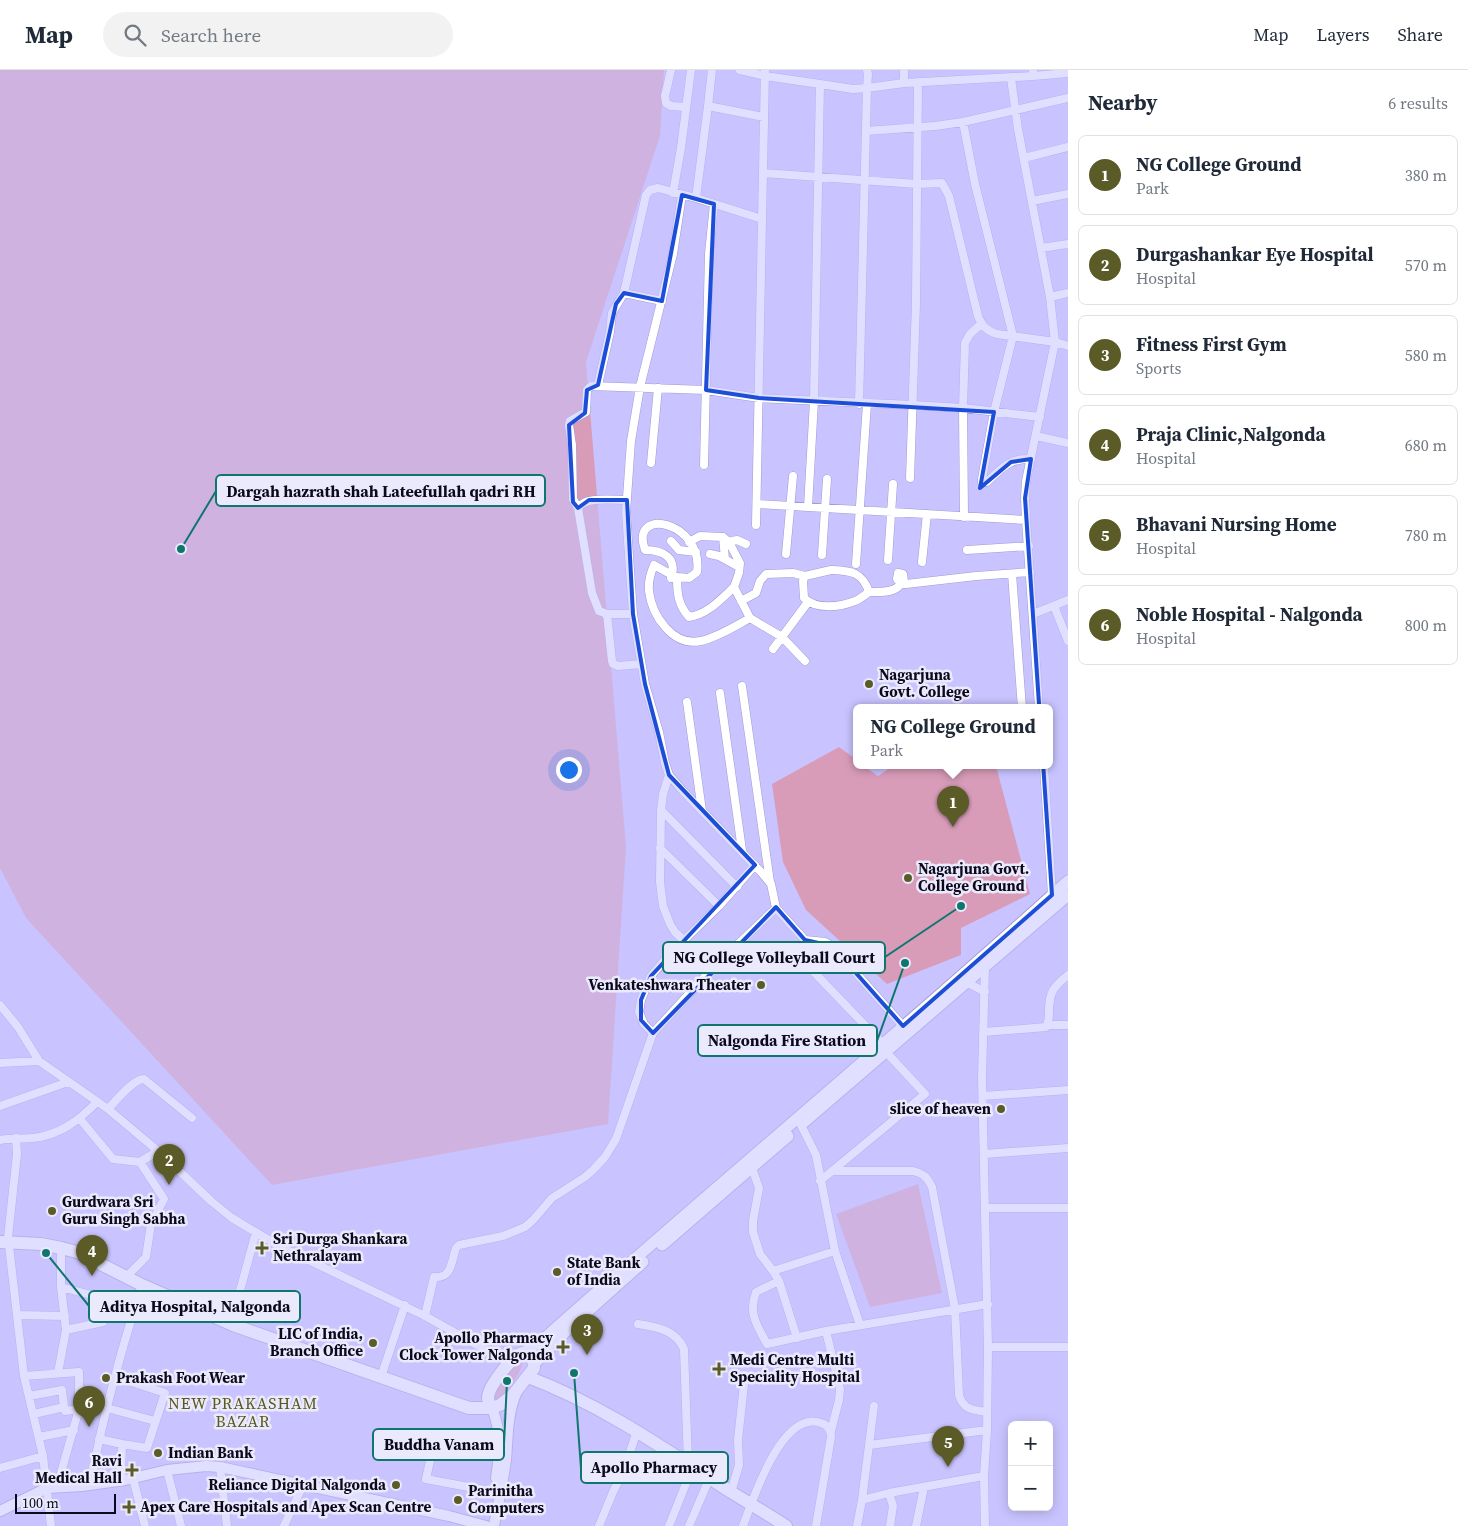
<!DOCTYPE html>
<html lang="en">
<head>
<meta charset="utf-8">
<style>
  body { margin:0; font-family:"Source Serif 4",serif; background:#f2f2f3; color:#1f2937 }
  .controls { position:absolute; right:15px; bottom:15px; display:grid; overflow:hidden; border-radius:8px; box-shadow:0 2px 12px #0003 }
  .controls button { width:45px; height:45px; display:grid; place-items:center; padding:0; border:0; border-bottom:1px solid #e0e1e3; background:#fff; color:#1f2937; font:25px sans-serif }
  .scale { position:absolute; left:15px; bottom:12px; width:101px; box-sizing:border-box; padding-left:5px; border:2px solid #0d091d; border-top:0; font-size:14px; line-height:18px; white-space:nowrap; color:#0d091d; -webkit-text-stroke:4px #ebeafc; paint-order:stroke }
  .you { position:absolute; left:568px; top:699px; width:18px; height:18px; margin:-12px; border:4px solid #fff; border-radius:50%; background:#1a73e8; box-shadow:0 0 0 8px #1a73e833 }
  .badge { display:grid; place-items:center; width:32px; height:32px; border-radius:50%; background:#5b5b28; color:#fff; font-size:16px; font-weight:700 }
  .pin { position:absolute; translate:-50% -41px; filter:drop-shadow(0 1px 2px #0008) }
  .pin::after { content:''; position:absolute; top:26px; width:18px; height:15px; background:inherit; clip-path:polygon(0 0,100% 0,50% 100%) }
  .popup { position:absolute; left:853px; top:634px; width:200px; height:65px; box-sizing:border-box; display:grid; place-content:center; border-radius:8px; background:#fff; filter:drop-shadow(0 1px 4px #0005); font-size:16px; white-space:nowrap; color:#747a83 }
  .popup b { font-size:19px; color:#1f2937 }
  .popup::after { content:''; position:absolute; left:50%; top:100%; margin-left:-10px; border:10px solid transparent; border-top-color:#fff }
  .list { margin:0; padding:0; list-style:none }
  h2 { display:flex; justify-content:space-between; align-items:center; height:65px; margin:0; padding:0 20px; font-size:21px }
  h2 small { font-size:16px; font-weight:400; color:#747a83 }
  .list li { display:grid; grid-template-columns:32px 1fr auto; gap:15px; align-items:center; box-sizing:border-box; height:80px; margin:0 10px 10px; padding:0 10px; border:1px solid #e0e1e3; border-radius:8px }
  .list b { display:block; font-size:19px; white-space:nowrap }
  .list p { margin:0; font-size:16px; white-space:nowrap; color:#747a83 }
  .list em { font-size:16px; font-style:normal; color:#747a83 }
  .icon { flex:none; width:28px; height:28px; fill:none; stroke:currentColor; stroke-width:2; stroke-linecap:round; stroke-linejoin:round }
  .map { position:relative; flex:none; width:1068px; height:1456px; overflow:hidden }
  header { display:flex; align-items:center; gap:30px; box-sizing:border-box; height:70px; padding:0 25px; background:#fff; border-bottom:1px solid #e0e1e3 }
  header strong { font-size:24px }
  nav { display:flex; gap:28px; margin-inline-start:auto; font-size:18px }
  .search { width:350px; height:45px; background:#f2f2f3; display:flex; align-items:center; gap:12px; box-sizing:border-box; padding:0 18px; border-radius:28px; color:#747a83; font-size:19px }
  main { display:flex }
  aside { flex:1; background:#fff }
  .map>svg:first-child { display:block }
</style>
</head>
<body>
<header>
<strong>Map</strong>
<div class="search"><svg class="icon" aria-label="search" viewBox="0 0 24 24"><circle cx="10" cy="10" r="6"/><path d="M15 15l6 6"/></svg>Search here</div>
<nav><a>Map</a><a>Layers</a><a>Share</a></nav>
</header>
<main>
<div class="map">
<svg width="1068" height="1456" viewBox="0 0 1068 1456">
  <rect width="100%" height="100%" fill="#c9c4ff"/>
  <path fill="#d89cb9" d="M 0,0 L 664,0 L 660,66 L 586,292 L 626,777 L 608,1054 L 272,1115 L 26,848 L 0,798 Z
    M 839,677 L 857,690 L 857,696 L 864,696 L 878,706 L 893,696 L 996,696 L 1030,824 L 961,858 L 961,885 L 887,914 L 806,840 L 783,792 L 772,714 Z
    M 918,1114 L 942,1223 L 870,1237 L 836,1144 Z
    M 523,1288 C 524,1302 505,1324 494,1332 L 490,1326 L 513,1295 Z"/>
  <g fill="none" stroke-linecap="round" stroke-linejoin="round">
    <defs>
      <path id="minor" d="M 671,0 L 665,26 L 666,33 L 671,36 L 686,37
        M 740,0 L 765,6 L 820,14
        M 867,0 L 868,4 L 867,18 L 904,13 L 1033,6 L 1033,0
        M 904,0 L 904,13
        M 1033,6 L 1068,3
        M 708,36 L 712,0
        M 963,52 L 975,114 L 1013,266 L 994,342 L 982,409 L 982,412 L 987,412 C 1002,398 1009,388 1031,389
        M 866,61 L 935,56 L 963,52 L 1068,28
        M 1024,88 L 1068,77
        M 763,103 L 917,114 L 942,113 L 949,126 L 978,246 C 982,256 987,261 997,264 L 1055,272 L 1068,276
        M 673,123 L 681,78 L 691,0
        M 1032,131 L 1068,124
        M 762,149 L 696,128 L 708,36 L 764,47
        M 1041,178 L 1068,174
        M 1050,227 L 1068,223
        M 662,231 L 624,223 L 646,125 L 650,120 L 658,118 L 696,128
        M 598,315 L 610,262 L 612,243 L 624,223
        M 1036,366 L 1068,373
        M 651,393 L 658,318
        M 704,395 L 709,184 L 714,134
        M 910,408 L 916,233 L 918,12
        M 757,434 L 1026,450 L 1025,428 L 1026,411 L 1055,272 L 1050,227 L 1018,59 L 1011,8
        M 808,437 L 814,331 L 820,14 L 853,19 L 867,18 L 859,334
        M 578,438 L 573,429 L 572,375 L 569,355 L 570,351 L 586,342 L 587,320 L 591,316 L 706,320 L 759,328 L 913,335 L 963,338 L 1040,347
        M 964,447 L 963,338 L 965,273 L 970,264 L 981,254
        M 1026,450 L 1039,638
        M 756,455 L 765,0
        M 723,467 L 725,489
        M 671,471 L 679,480 L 696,482
        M 689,472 L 700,466 L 723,467 L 729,472 L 740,493 L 739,503 L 734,517
        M 729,472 L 737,470 L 746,474
        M 967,480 L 1029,476
        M 710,484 L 719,486 L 739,497
        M 786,484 L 793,406
        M 822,485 L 827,409
        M 888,490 L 893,414
        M 922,492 L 927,444
        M 856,494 L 867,334
        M 831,500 C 850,501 862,501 869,522 C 865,525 860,529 855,531 C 840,537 816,540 804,528 L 803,511 L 805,506 Z
        M 1012,504 L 1022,638
        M 672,505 L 654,495 C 651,502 648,512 649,521 C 652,546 673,577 701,571 C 718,567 735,556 750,548 L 782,567 L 805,591
        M 677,507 L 671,508 C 678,488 663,480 645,480 C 629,435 704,452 697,502 L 689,508 L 677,507 C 677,523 678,535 689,547 C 708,544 720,530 734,517 L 750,548
        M 869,522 C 878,522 891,523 898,517 C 900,515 902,513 904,512 L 903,504 L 898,503 L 897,509 L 901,514 L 906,514 L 976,506 L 1030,502
        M 741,531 L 756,523 L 760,511 L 766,504 L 793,503 L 805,506
        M 1054,536 L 1068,571
        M 607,544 L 599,541 L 592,523 L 578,438 C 584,426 614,430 627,430
        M 633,544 L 607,544 L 612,591 L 613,594 L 618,596 L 641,594
        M 1033,544 L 1068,530
        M 773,579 L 808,532
        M 742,616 L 770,812
        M 720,623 L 742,780
        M 687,632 L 702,741
        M 1044,696 L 1052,825
        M 669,705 L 663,724 L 661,740 L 660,812 L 663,836 L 670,854 L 675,862 L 713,898
        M 661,740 L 737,817
        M 660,778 L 719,836
        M 776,838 L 805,870 L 825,872 L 832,876 L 903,956
        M 808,896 L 883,974
        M 985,896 L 982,1008 L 988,1277 L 987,1360 L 984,1406 L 985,1456
        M 966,912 L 985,922
        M 0,935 L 18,957 L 39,991
        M 1048,955 L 1068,955
        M 984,962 L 1046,957 C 1049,952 1049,947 1049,942 C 1049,922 1053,917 1068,905
        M 653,963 L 644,954 L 639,942 L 641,930 L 651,906 L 669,885 L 719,836 L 755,795
        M 0,993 L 39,991 L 108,1039 L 158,1081 L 211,1131 L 232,1148 L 279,1176 L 425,1246 L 509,1293
        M 983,1026 L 1068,1020
        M 0,1036 L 68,1012
        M 108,1039 C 116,1031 133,1009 144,1009 L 192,1048
        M 80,1049 L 113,1089 L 140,1092
        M 801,1055 L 816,1085 L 835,1181
        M 16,1068 L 17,1084 L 8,1167 L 24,1306 L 43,1386 L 51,1456
        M 0,1070 C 11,1068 21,1069 32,1068 C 59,1066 79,1050 97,1032
        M 984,1084 L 1068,1078
        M 752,1098 L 759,1118 L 753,1151 L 753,1162 L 760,1184 L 773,1201
        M 832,1101 L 913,1101 C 924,1104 927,1107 932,1117 L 955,1239 L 959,1325 C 963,1340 974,1340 987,1342
        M 820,1111 L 925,1024 L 886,982
        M 985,1138 L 1068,1138
        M 130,1203 L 146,1187 L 151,1154 L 164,1129 L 140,1092 L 158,1081
        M 779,1211 L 756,1222 C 748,1244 757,1255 767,1274 L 826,1261
        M 61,1217 L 61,1178
        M 103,1228 L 134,1240
        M 18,1245 L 65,1246
        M 425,1246 L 434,1207 C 452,1209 451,1192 456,1178 L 459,1175 L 503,1166 L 525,1157 L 533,1150 L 552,1128 L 585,1107 L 593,1100 L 605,1087 L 616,1069 L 653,963 L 713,898 L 776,838 L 771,814 L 761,802 L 682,720 L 669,705 L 665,693 L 659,662 L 645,614 L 633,544 L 626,442 L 631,371 L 640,317 L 673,184 L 682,125
        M 232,1250 L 256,1162
        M 638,1254 C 657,1257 676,1260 684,1279 L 688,1393
        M 797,1268 L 779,1211 L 773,1201 L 835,1181 L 860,1255
        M 988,1277 L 1068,1277
        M 383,1301 L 405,1235
        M 58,1303 L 66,1260 L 61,1217 L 103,1228 L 103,1252 L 66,1260
        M 24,1306 L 79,1302 L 79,1339 L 57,1417
        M 116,1307 L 165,1323 L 147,1378 L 122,1374 L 121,1410
        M 29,1326 L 62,1320 L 64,1337
        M 107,1338 L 155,1351
        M 34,1344 L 64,1337 L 65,1341 L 79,1339
        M 831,1361 L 839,1330 L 840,1319 L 826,1261 L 988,1234
        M 39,1367 L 74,1360
        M 99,1369 L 122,1374
        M 408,1369 L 433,1377 L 426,1409 L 495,1422
        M 869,1375 L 987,1360
        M 220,1397 L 227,1456
        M 0,1398 L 43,1386
        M 167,1400 L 181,1456
        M 133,1408 L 145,1456
        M 90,1414 C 103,1347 121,1280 142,1215
        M 731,1422 L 739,1395 L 738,1370 L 745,1305
        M 889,1423 L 893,1436 L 890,1456
        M 862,1430 L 874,1336
        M 284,1456 L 303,1415
        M 599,1456 L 613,1422 L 624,1400 L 637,1361
        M 669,1456 L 693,1396
        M 689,1456 L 710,1407
        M 743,1456 C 753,1429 782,1339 821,1353 C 828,1355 831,1360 831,1367 L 816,1456
        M 857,1456 L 862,1430 L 889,1423 L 984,1406
        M 916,1456 L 924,1417"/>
      <path id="tertiary" d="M 492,1338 C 502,1364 500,1382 496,1408
        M 0,1441 L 47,1418 L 82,1416 L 125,1410 L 167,1400 L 206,1396 L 220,1397 L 449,1446 L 486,1456
        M 494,1456 C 498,1434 503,1412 506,1390 C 508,1366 507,1344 517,1321"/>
      <path id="secondary" d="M 804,1052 L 1068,825
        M 662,1175 L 788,1066
        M 523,1283 L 547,1266 C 719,1113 897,966 1068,811
        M 535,1293 L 568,1259 L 643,1192"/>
      <path id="trunk" d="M 0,1172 L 41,1174 L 61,1178 L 77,1182 L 142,1215 L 233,1255 L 469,1338 L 492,1338 L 500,1335 L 513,1325 L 534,1298 L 533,1285 C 529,1283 526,1282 522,1283 C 511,1287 488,1317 488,1328 C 488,1332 490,1335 492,1338
        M 528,1307 C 602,1335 665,1379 731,1422 C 749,1433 767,1444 786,1456"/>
    </defs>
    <use href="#minor" stroke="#a09ad3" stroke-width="9"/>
    <use href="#tertiary" stroke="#a09ad3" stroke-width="12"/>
    <use href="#secondary" stroke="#a09ad3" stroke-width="13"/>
    <use href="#trunk" stroke="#a09ad3" stroke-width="14"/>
    <use href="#minor" stroke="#fff" stroke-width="8"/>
    <use href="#tertiary" stroke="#fff" stroke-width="10"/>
    <use href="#secondary" stroke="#fff" stroke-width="11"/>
    <use href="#trunk" stroke="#fff" stroke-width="12"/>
  </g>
  <path d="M0 0H1068V1456H0ZM 682,125 L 714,134 L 706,320 L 759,328 L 994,342 L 980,418 L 1011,392 L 1031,389 L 1025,428 L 1052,825 L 903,956 L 832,876 L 805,870 L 776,837 L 653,963 L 641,950 L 641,930 L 651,906 L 755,795 L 669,705 L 645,614 L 633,544 L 627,430 L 589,430 L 578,438 L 573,432 L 569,355 L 585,343 L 587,320 L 598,315 L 616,234 L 624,223 L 662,231 Z" fill="#c9c4ff" fill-opacity=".55" fill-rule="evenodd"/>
  <path fill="none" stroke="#1d4ed8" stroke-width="4" stroke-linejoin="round" d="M 682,125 L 714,134 L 706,320 L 759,328 L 994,342 L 980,418 L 1011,392 L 1031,389 L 1025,428 L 1052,825 L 903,956 L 832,876 L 805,870 L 776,837 L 653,963 L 641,950 L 641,930 L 651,906 L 755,795 L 669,705 L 645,614 L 633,544 L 627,430 L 589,430 L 578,438 L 573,432 L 569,355 L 585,343 L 587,320 L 598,315 L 616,234 L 624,223 L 662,231 Z"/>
  <g fill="#5b5b28" stroke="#ebeafc" stroke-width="2">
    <circle cx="869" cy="614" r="5"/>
    <circle cx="908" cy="808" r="5"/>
    <circle cx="761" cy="915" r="5"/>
    <circle cx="1001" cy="1039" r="5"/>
    <circle cx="52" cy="1141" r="5"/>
    <path d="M259.5 1170.5h5v5h5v5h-5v5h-5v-5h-5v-5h5z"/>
    <circle cx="557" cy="1202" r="5"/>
    <circle cx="373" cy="1273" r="5"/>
    <path d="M560.5 1269.5h5v5h5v5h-5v5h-5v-5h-5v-5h5z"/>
    <path d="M716.5 1291.5h5v5h5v5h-5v5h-5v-5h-5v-5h5z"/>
    <circle cx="106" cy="1308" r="5"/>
    <circle cx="158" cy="1383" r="5"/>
    <path d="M129.5 1392.5h5v5h5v5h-5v5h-5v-5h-5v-5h5z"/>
    <circle cx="396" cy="1415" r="5"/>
    <circle cx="458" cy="1430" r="5"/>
    <path d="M126.5 1429.5h5v5h5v5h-5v5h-5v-5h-5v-5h5z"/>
  </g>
  <g text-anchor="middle" stroke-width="5" stroke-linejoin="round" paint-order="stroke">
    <g font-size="15" font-weight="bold" fill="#0d091d" stroke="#ebeafc" text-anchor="start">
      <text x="879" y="610">Nagarjuna<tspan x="879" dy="17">Govt. College</tspan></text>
      <text x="918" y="804">Nagarjuna Govt.<tspan x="918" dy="17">College Ground</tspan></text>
      <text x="751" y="920" text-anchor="end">Venkateshwara Theater</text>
      <text x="991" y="1044" text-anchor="end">slice of heaven</text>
      <text x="62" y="1137">Gurdwara Sri<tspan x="62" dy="17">Guru Singh Sabha</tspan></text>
      <text x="273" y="1174">Sri Durga Shankara<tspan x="273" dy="17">Nethralayam</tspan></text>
      <text x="567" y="1198">State Bank<tspan x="567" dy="17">of India</tspan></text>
      <text x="363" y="1269" text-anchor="end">LIC of India,<tspan x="363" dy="17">Branch Office</tspan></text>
      <text x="553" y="1273" text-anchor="end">Apollo Pharmacy<tspan x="553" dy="17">Clock Tower Nalgonda</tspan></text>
      <text x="730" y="1295">Medi Centre Multi<tspan x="730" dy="17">Speciality Hospital</tspan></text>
      <text x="116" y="1313">Prakash Foot Wear</text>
      <text x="168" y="1388">Indian Bank</text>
      <text x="122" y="1396" text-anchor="end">Ravi<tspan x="122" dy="17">Medical Hall</tspan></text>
      <text x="386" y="1420" text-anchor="end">Reliance Digital Nalgonda</text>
      <text x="468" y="1426">Parinitha<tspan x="468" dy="17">Computers</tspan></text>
      <text x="140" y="1442">Apex Care Hospitals and Apex Scan Centre</text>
    </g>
    <g font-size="16" letter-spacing="1" fill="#58581c" stroke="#ebeafc">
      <text x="243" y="1339">NEW PRAKASHAM<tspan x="243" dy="18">BAZAR</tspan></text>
    </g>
  </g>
  <path fill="none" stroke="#0f766e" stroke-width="2" d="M181 479L216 421M961 836L885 887M905 893L877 971M46 1183L89 1236M507 1311L504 1374M574 1303L581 1398"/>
  <g fill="#0f766e" stroke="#ebeafc" stroke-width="2">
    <circle cx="181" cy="479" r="5"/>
    <circle cx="961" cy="836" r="5"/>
    <circle cx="905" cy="893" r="5"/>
    <circle cx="46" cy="1183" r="5"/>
    <circle cx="507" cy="1311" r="5"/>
    <circle cx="574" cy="1303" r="5"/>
  </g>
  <g fill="#ebeafc" stroke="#0f766e" stroke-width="2">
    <rect x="216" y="405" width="329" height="31" rx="5"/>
    <rect x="663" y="872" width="222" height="31" rx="5"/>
    <rect x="698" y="955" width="179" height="31" rx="5"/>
    <rect x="89" y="1221" width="211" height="31" rx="5"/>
    <rect x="373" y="1359" width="131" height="31" rx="5"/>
    <rect x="581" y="1382" width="147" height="31" rx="5"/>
  </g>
  <g font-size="16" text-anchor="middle" font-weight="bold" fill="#0d091d">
    <text x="381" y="427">Dargah hazrath shah Lateefullah qadri RH</text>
    <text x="774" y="893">NG College Volleyball Court</text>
    <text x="787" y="976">Nalgonda Fire Station</text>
    <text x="195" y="1242">Aditya Hospital, Nalgonda</text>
    <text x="439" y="1380">Buddha Vanam</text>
    <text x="654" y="1403">Apollo Pharmacy</text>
  </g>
</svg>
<div class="controls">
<button>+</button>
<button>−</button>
</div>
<div class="scale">100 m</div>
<div class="you"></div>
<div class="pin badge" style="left:953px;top:757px">1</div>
<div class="popup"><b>NG College Ground</b>Park</div>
<div class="pin badge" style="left:169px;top:1115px">2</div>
<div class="pin badge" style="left:587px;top:1285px">3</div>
<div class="pin badge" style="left:92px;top:1206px">4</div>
<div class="pin badge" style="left:948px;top:1397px">5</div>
<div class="pin badge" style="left:89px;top:1357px">6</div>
</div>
<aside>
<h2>Nearby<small>6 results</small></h2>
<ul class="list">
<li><span class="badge">1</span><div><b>NG College Ground</b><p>Park</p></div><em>380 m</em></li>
<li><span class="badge">2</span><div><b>Durgashankar Eye Hospital</b><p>Hospital</p></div><em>570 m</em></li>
<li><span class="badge">3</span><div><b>Fitness First Gym</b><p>Sports</p></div><em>580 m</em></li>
<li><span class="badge">4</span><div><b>Praja Clinic,Nalgonda</b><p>Hospital</p></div><em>680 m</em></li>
<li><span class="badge">5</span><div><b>Bhavani Nursing Home</b><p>Hospital</p></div><em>780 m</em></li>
<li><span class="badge">6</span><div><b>Noble Hospital - Nalgonda</b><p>Hospital</p></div><em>800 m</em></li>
</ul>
</aside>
</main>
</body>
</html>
